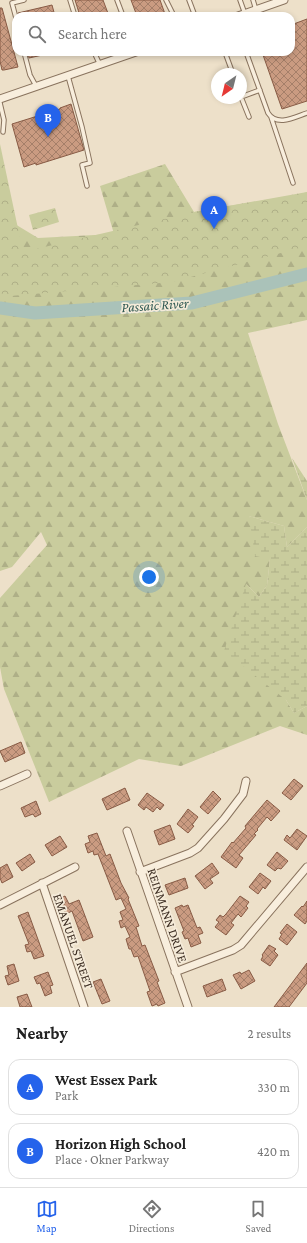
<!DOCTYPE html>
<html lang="en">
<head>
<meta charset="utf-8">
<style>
  body { margin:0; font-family:"Crimson Pro",serif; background:#f6f6f6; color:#222 }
  .compass { position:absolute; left:211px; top:68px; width:36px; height:36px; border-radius:50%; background:#fff; box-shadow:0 2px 6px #0003; rotate:215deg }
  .you { position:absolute; left:149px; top:577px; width:14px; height:14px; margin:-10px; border:3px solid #fff; border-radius:50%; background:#1a73e8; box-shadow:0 0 0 6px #1a73e833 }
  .badge { display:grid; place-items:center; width:26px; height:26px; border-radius:50%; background:#2563eb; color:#fff; font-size:13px; font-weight:700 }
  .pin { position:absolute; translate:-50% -33px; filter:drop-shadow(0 1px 2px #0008) }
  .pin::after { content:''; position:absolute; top:21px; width:14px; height:12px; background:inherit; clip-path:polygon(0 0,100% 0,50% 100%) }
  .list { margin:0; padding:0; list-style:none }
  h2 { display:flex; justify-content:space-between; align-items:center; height:52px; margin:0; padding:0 16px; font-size:17px }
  h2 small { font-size:13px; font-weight:400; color:#767676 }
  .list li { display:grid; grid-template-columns:26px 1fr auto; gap:12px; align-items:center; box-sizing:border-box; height:56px; margin:0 8px 8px; padding:0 8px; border:1px solid #e0e0e0; border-radius:12px }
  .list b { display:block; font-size:15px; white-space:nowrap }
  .list p { margin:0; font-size:13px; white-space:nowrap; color:#767676 }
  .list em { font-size:13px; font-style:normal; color:#767676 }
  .icon { flex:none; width:22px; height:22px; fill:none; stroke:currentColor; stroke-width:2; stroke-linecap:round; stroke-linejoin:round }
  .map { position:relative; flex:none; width:307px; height:1007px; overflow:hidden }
  .search { position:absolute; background:#fff; box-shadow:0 2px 6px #0003; left:12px; right:12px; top:12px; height:44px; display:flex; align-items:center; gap:10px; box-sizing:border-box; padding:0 14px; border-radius:12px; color:#767676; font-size:15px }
  .sheet { height:180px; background:#fff }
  nav { display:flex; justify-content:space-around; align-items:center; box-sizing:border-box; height:56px; border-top:1px solid #e0e0e0; background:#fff; font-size:11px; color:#767676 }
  nav a { display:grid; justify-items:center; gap:2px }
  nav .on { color:#2563eb }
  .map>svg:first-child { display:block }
</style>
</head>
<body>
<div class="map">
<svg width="307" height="1007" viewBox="0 0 307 1007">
  <defs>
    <pattern id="forest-firs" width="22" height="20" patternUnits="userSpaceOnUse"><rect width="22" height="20" fill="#c9cc9d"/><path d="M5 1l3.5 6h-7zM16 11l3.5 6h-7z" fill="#aeaf87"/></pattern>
    <pattern id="wetland-marsh" width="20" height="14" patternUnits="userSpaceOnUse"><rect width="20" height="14" fill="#c9cc9d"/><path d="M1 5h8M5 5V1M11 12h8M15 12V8" fill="none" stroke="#aeaf87"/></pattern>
    <pattern id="park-crowns" width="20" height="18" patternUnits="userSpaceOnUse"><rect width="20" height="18" fill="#c9cc9d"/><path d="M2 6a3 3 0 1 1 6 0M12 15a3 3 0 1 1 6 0" fill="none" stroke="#aeaf87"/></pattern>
    <pattern id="building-cross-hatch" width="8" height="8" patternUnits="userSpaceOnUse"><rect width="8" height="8" fill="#ca9b81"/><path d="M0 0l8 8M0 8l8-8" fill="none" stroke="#a57f69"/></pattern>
  </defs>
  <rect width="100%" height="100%" fill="#ede0c9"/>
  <path fill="url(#forest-firs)" d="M 165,164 L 194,212 L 301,194 L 307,192 L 307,320 L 248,333 L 278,424 L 307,500 L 307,527 L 287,547 L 284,526 L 249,516 L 270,559 L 267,585 L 259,597 L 246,584 L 286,700 L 294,713 L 307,706 L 307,735 L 280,726 L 181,766 L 139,759 L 49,802 L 4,689 L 0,667 L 0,598 L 47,545 L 41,532 L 12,567 L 0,571 L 0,215 L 38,238 L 114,234 L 100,186 Z"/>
  <path fill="url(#wetland-marsh)" d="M 292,458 L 307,481 L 307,500 Z
    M 249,516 L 284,526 L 287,547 L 307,527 L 307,706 L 294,713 L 286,700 L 224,651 L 246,584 L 259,597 L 267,585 L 270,559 L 255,556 Z"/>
  <path fill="url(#park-crowns)" d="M 0,144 L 23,252 L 194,212 L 307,192 L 307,246 L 172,282 L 10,296 L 0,293 Z
    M 55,208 L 59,222 L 33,230 L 29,215 Z"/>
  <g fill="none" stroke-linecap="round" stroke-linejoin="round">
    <path stroke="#aac2b9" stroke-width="13" d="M 0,308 L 35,313 L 192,303 L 307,274"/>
  </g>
  <path fill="url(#building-cross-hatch)" stroke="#885b45" d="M 75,0 L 103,0 L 109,16 L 80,16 Z
    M 131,0 L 160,0 L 165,14 L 159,16 L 137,16 Z
    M 52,5 L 55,16 L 19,16 L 18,13 Z
    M 0,8 L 2,8 L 18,67 L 4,70 L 2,70 L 0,61 Z
    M 307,19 L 307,101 L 282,109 L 262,52 L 291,52 L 291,25 Z
    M 28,52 L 46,52 L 47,54 L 29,58 Z
    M 71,104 L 84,150 L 36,165 L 36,163 L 24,167 L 12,124 L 60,109 L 60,108 Z
    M 21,742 L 25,753 L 5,762 L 0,751 Z
    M 294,779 L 303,786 L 291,800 L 282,793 Z
    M 125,788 L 130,800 L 107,810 L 102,799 Z
    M 213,791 L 221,799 L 208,814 L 200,807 Z
    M 147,793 L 164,805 L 160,810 L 157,807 L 153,812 L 146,807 L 144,810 L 138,805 Z
    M 267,800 L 280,811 L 271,821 L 267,817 L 257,829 L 258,830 L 254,834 L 256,835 L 239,855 L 243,858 L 236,868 L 221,857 L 232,842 L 233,843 L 246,828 L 245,826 Z
    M 36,801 L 41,814 L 35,817 L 33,814 L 25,817 L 21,808 Z
    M 188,809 L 198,817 L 192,825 L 194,826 L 188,833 L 177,824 Z
    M 170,825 L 175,839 L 159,845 L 154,831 Z
    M 297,829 L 307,836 L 297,850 L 284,840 L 287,835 L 290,838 Z
    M 97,833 L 106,856 L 110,854 L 121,883 L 129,898 L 128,899 L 139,926 L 136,927 L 142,946 L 145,945 L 157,976 L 159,981 L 157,982 L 165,1003 L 158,1006 L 157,1004 L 152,1006 L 147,992 L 150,991 L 138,956 L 134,957 L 131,949 L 129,949 L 126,939 L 130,937 L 125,926 L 121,928 L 119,921 L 123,920 L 120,912 L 126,909 L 121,898 L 116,900 L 98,854 L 94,855 L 93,851 L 88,853 L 85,844 L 90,842 L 88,836 Z
    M 60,836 L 67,847 L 52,856 L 45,845 Z
    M 277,852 L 288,861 L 281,869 L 278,868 L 275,871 L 267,865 Z
    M 30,854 L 35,862 L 22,871 L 16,863 Z
    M 212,863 L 219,873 L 210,879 L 213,883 L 205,889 L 195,876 Z
    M 7,864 L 13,877 L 2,883 L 0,878 L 0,868 Z
    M 260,873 L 271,881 L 265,889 L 263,887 L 258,894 L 249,887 Z
    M 185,878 L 188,888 L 169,895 L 165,885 Z
    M 65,896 L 69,904 L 79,900 L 93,937 L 83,941 L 72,911 L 66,914 L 59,899 Z
    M 240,896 L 249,902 L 246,906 L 248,908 L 241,917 L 238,914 L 231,923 L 234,925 L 226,935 L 215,927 L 219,922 L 216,920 L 220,915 L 223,917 L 226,914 Z
    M 307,901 L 307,921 L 305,924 L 294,915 L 302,906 L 303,907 Z
    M 182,905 L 183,907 L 188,905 L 197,928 L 200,927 L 203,933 L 198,935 L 201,943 L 191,947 L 188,938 L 185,939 L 182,932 L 184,931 L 175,908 Z
    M 28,912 L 44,956 L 34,959 L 31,951 L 27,952 L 25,945 L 29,944 L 18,916 Z
    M 287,924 L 297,932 L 287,945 L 279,939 L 282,934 L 280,933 Z
    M 269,945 L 276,949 L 274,951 L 278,955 L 270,966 L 261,960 L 263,956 L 262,955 Z
    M 307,963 L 307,983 L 289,1007 L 274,1007 Z
    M 14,964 L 19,981 L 8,985 L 5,976 L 9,975 L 7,966 Z
    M 249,970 L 255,981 L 241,989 L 233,975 L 240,972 L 241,974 Z
    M 48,972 L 53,985 L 50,986 L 52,993 L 45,996 L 40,983 L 37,984 L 34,977 Z
    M 101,979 L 110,1001 L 102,1004 L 93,982 Z
    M 222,979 L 226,990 L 207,997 L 203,986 Z
    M 27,994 L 32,1007 L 20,1007 L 17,997 Z"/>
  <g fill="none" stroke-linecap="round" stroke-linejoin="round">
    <defs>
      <path id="lane" d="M 70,0 L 75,16
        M 117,0 L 123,16
        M 166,0 L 174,16
        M 189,0 L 195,16
        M 240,0 L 245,14
        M 253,0 L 256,10
        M 16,18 L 12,3 L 24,0
        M 24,52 L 30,75 L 36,86
        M 94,52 L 100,65
        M 246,52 L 268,113 C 277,127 295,117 307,113
        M 226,55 L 233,74
        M 68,76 L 82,127 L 90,163 L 82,165 L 87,186
        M 0,103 L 4,120 L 3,132
        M 249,117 L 241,97 L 260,90
        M 271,117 L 293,183"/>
      <path id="street" d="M 238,16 L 284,0
        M 0,99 L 136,52
        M 0,786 L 27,774
        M 127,831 L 188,1007
        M 140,872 L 190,853 L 198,848 L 224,819 L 243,794 L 246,781
        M 42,883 L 84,1007
        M 0,905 L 75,867
        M 175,972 L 233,950 L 241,945 L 307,867"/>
    </defs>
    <use href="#lane" stroke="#89735e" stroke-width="5.5"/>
    <use href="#street" stroke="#89735e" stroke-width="9"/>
    <use href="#lane" stroke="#f8eedd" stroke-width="3.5"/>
    <use href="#street" stroke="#f8eedd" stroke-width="7"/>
  </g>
  <g text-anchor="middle" stroke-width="3.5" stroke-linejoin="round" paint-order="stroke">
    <g font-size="13" fill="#3b2c21" stroke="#f5ebd9">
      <text transform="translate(168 915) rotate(71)" y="5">REINMANN DRIVE</text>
      <text transform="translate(74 941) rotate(71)" y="5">EMANUEL STREET</text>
    </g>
    <g font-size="14" font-style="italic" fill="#315a54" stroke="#f5ebd9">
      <text transform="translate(155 305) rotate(-4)" y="5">Passaic River</text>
    </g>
  </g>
</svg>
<svg class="compass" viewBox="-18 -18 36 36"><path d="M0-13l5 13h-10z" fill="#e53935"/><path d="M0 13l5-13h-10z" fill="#767676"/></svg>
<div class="you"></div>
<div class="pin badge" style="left:214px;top:229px">A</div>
<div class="pin badge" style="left:48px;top:137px">B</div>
<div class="search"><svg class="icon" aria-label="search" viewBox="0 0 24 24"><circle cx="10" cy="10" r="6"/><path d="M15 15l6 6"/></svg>Search here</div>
</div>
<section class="sheet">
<h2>Nearby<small>2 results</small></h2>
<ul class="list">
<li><span class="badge">A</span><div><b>West Essex Park</b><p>Park</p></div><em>330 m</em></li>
<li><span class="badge">B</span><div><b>Horizon High School</b><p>Place · Okner Parkway</p></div><em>420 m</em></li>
</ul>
</section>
<nav>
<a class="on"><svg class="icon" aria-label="map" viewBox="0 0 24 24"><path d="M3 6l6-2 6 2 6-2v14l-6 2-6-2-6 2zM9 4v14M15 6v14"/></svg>Map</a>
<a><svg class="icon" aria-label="directions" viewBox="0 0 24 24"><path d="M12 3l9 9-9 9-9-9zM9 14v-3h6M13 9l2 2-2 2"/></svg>Directions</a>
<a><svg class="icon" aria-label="saved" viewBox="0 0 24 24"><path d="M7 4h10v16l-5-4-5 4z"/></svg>Saved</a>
</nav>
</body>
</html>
